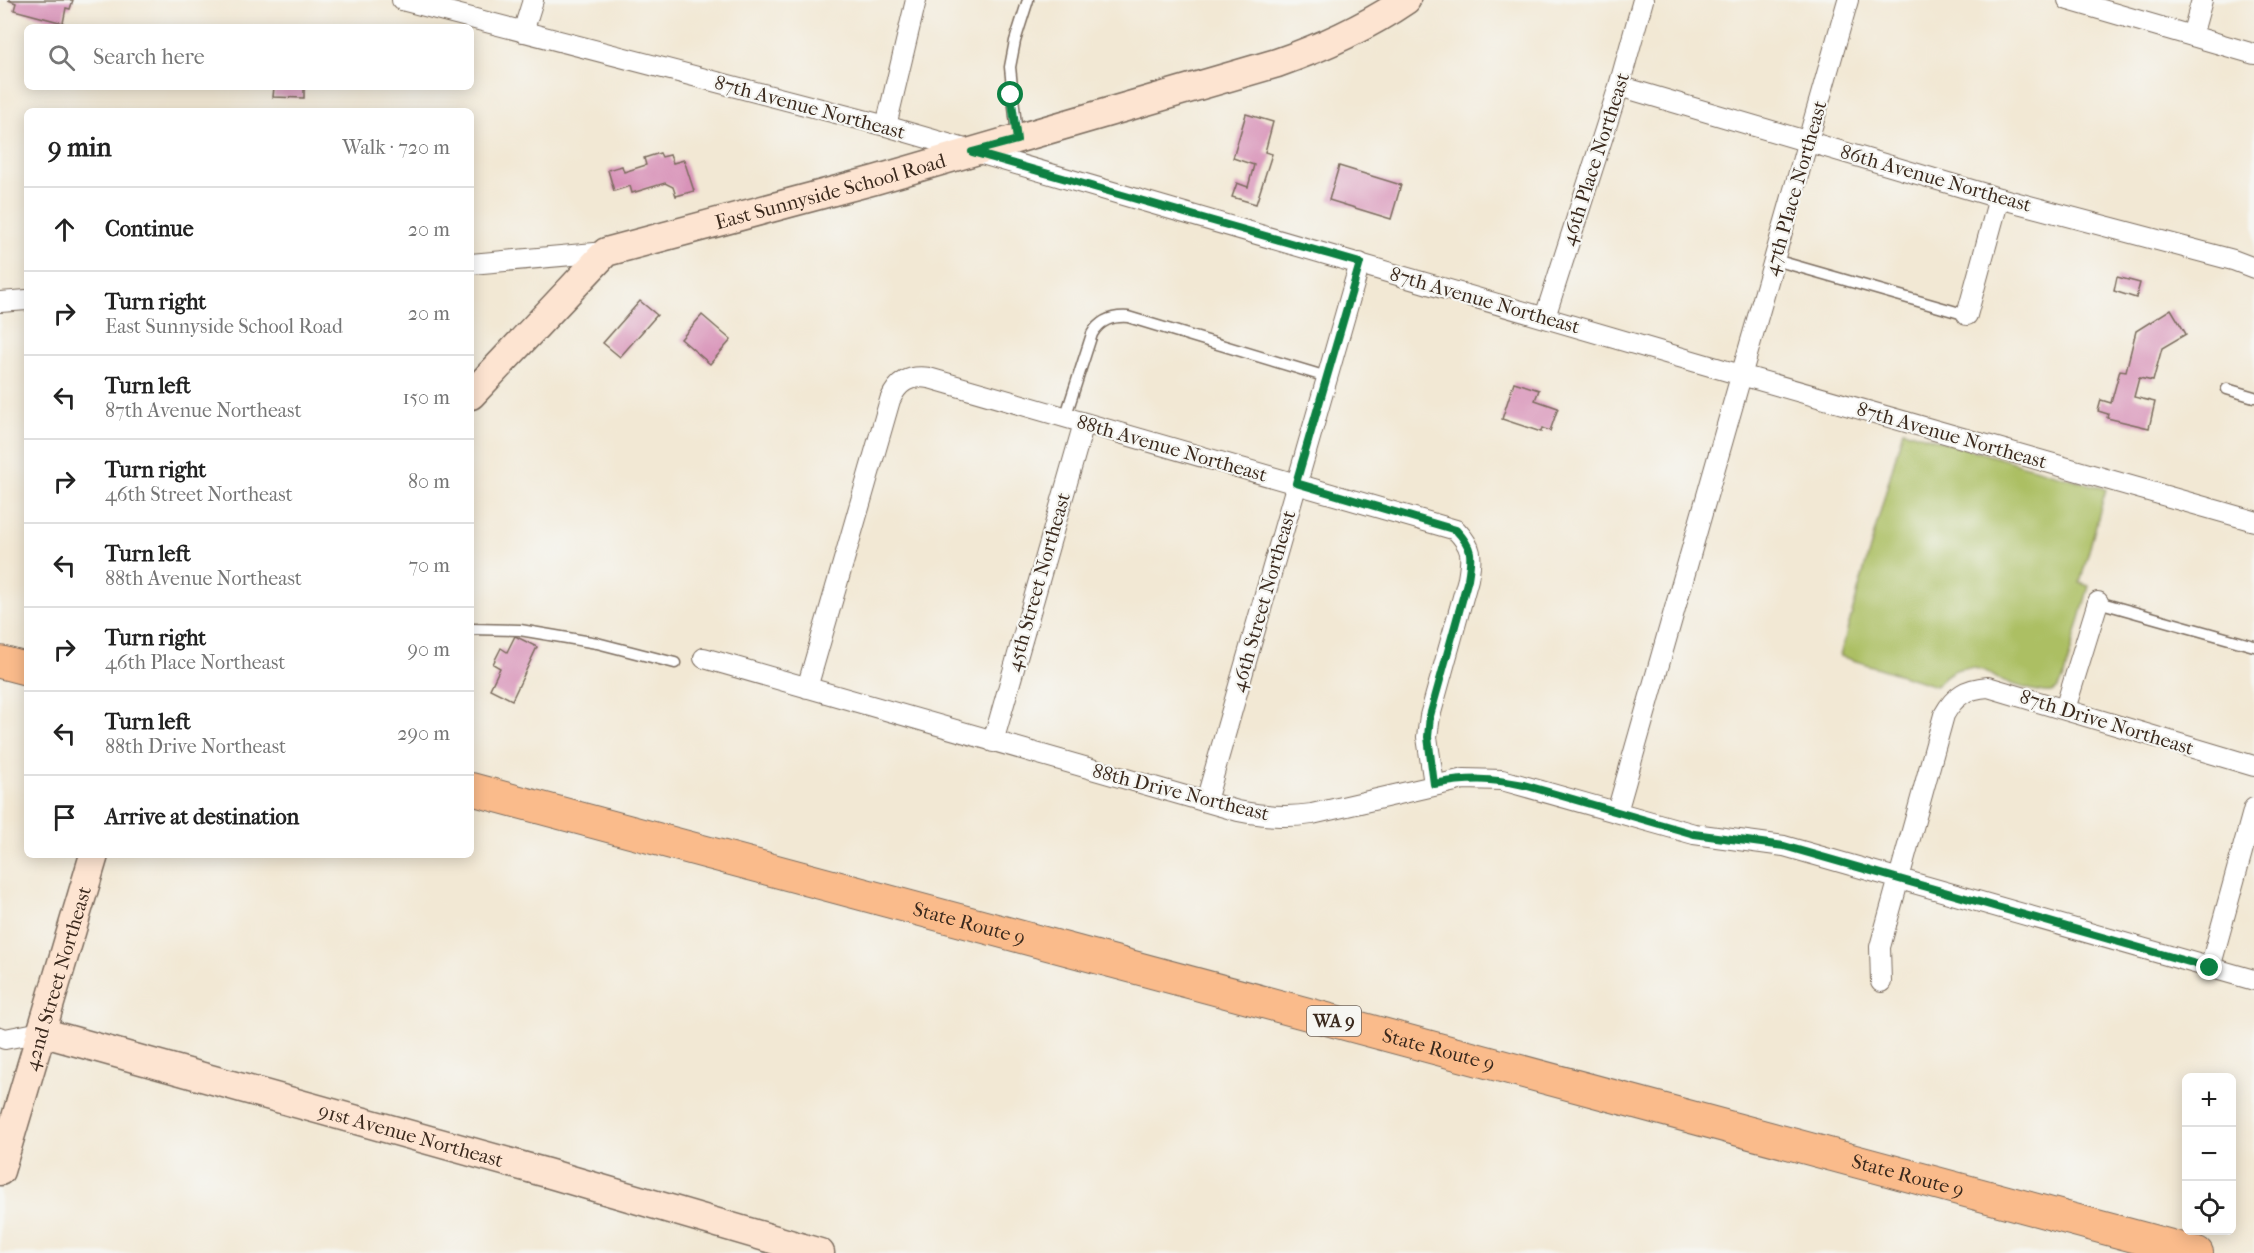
<!DOCTYPE html>
<html lang="en">
<head>
<meta charset="utf-8">
<style>
  body { margin:0; font-family:"IM FELL French Canon",serif; background:#f6f6f6; color:#222 }
  .controls { position:absolute; right:18px; bottom:18px; display:grid; overflow:hidden; border-radius:9px; box-shadow:0 3px 15px #0003 }
  .controls button { width:54px; height:54px; display:grid; place-items:center; padding:0; border:0; border-bottom:2px solid #e0e0e0; background:#fff; color:#222; font:30px sans-serif }
  .stop { position:absolute; width:18px; height:18px; margin:-14px; border:4px solid #0b8043; border-radius:50%; background:#fff }
  .stop.end { background:#0b8043; border-color:#fff; box-shadow:0 2px 6px #0008 }
  .list { margin:0; padding:0; list-style:none }
  h2 { display:flex; justify-content:space-between; align-items:center; height:78px; margin:0; padding:0 24px; font-size:26px }
  h2 small { font-size:20px; font-weight:400; color:#767676 }
  .list li { display:grid; grid-template-columns:39px 1fr auto; gap:18px; align-items:center; box-sizing:border-box; height:84px; padding:0 24px; border-top:2px solid #e0e0e0 }
  .list b { display:block; font-size:22px; white-space:nowrap }
  .list p { margin:0; font-size:20px; white-space:nowrap; color:#767676 }
  .list em { font-size:20px; font-style:normal; color:#767676 }
  .icon { flex:none; width:33px; height:33px; fill:none; stroke:currentColor; stroke-width:2; stroke-linecap:round; stroke-linejoin:round }
  .map { position:relative; flex:none; width:2254px; height:1253px; overflow:hidden }
  .search { position:absolute; background:#fff; box-shadow:0 3px 15px #0003; left:24px; top:24px; width:450px; height:66px; display:flex; align-items:center; gap:15px; box-sizing:border-box; padding:0 21px; border-radius:9px; color:#767676; font-size:22px }
  .panel { position:absolute; background:#fff; box-shadow:0 3px 15px #0003; left:24px; top:108px; width:450px; height:750px; border-radius:9px }
  .map>svg:first-child { display:block }
</style>
</head>
<body>
<div class="map">
<svg width="2254" height="1253" viewBox="0 0 2254 1253">
  <rect width="100%" height="100%" fill="#f6f6f2"/>
  <filter id="ink" filterUnits="userSpaceOnUse"><feTurbulence type="fractalNoise" baseFrequency=".0167" numOctaves="2"/><feDisplacementMap in="SourceGraphic" scale="12" xChannelSelector="R" yChannelSelector="G"/><feConvolveMatrix kernelMatrix="1 2 1 2 8 2 1 2 1" color-interpolation-filters="sRGB"/></filter>
  <filter id="wash" filterUnits="userSpaceOnUse"><feTurbulence type="fractalNoise" baseFrequency=".008" numOctaves="4" result="noise"/><feDisplacementMap in="SourceGraphic" scale="24" xChannelSelector="R" yChannelSelector="G"/><feGaussianBlur stdDeviation="1.35" result="paint"/><feColorMatrix in="noise" values="0 0 0 0 0 0 0 0 0 0 0 0 0 0 0 0 0 1.4 0 .05"/><feComposite in="paint" operator="in"/></filter>
  <g filter="url(#wash)">
    <rect width="100%" height="100%" fill="#f2e8d4"/>
    <path fill="#acbf63" stroke="#747440" stroke-width="1.5" d="M 1903,430 L 2106,489 L 2080,583 L 2089,586 L 2063,680 C 2060,685 2058,691 2051,692 C 2041,694 2011,684 2001,680 C 1996,679 1993,675 1989,673 C 1968,663 1950,668 1936,686 L 1840,656 Z"/>
    <g id="blocks">
      <path fill="#d892b8" d="M 8,0 L 73,0 L 70,9 L 66,8 L 63,23 L 14,10 L 16,3 Z
        M 274,87 L 304,87 L 304,98 L 273,97 Z
        M 1246,114 L 1273,122 L 1265,152 L 1272,154 L 1256,204 L 1232,197 L 1237,183 L 1248,187 L 1254,165 L 1233,158 Z
        M 660,153 L 662,157 L 670,155 L 673,163 L 684,160 L 694,191 L 676,196 L 673,187 L 665,183 L 632,193 L 630,186 L 614,191 L 608,170 L 622,166 L 624,172 L 646,165 L 644,158 Z
        M 1339,166 L 1401,185 L 1391,219 L 1329,200 Z
        M 2117,277 L 2140,283 L 2136,298 L 2114,291 Z
        M 640,301 L 657,315 L 620,357 L 603,343 Z
        M 2171,309 L 2186,334 L 2162,348 L 2153,381 L 2139,378 L 2134,397 L 2155,402 L 2149,428 L 2107,418 L 2108,414 L 2098,411 L 2101,400 L 2111,403 L 2120,370 L 2126,371 L 2136,331 Z
        M 702,315 L 731,340 L 710,364 L 681,339 Z
        M 1514,382 L 1539,390 L 1535,400 L 1558,408 L 1550,431 L 1542,428 L 1541,432 L 1502,419 Z
        M 515,636 L 537,647 L 512,700 L 490,689 L 500,668 L 493,664 L 501,648 L 507,652 Z"/>
    </g>
  </g>
  <g filter="url(#ink)">
    <use href="#blocks" fill-opacity="0" stroke="#7b6c5e" stroke-width="1.5"/>
    <g fill="none" stroke-linecap="round" stroke-linejoin="round">
      <defs>
        <path id="lane" d="M 1017,136 L 1010,67 L 1015,41 L 1028,0
          M 1775,260 L 1967,315
          M 2227,389 L 2254,397
          M 1065,418 L 1092,334 C 1100,320 1112,316 1128,317 L 1327,377
          M 2098,602 L 2254,646
          M 471,629 L 520,630 L 597,643 L 675,663"/>
        <path id="street" d="M 402,0 L 886,126 L 1741,375 L 2254,521
          M 2068,0 L 2254,54
          M 523,32 L 533,0
          M 2192,36 L 2202,0
          M 1619,86 L 1999,198 L 2233,260 L 2254,268
          M 886,126 L 916,0
          M 471,264 L 606,252
          M 0,302 L 27,300
          M 1967,315 L 1999,198
          M 1545,317 L 1619,86 L 1643,0
          M 704,658 L 1238,811 C 1264,816 1286,818 1312,814 L 1464,779 L 1502,780 L 1694,834 L 1784,846 L 2254,980
          M 807,688 L 890,400 C 898,382 909,375 929,378 L 1456,530 C 1473,548 1472,555 1468,579 L 1430,716 L 1427,737 L 1434,784
          M 2065,709 L 2098,602
          M 993,742 L 1084,423
          M 1206,801 L 1360,263
          M 1617,812 L 1848,0
          M 2210,968 L 2254,808
          M 1881,982 L 1880,947 L 1944,715 C 1955,695 1966,689 1988,687 L 2254,766
          M 0,1037 L 5,1039 L 41,1032"/>
        <g id="secondary">
          <path id="s1" d="M 471,395 L 606,252 L 875,180 L 1277,63 C 1323,47 1365,28 1406,0"/>
          <path id="s2" d="M 41,1032 L 547,1173 L 820,1253"/>
          <path id="s3" d="M 0,1171 L 94,855"/>
        </g>
        <g id="primary">
          <path d="M 0,662 L 27,669"/>
          <path id="s4" d="M 471,789 L 2197,1253"/>
        </g>
      </defs>
      <use href="#lane" stroke="#7b6c5e" stroke-width="13"/>
      <use href="#street" stroke="#7b6c5e" stroke-width="22"/>
      <use href="#secondary" stroke="#7b6c5e" stroke-width="31"/>
      <use href="#primary" stroke="#7b6c5e" stroke-width="34"/>
      <use href="#lane" stroke="#fff" stroke-width="10"/>
      <use href="#street" stroke="#fff" stroke-width="20"/>
      <use href="#secondary" stroke="#fde4d1" stroke-width="28"/>
      <use href="#primary" stroke="#fabb8b" stroke-width="32"/>
    </g>
  </g>
  <g fill="none" stroke-linecap="round" stroke-linejoin="round" filter="url(#ink)">
    <path stroke="#0b8043" stroke-width="8" d="M 1011,95 L 1017,140 L 972,152 L 1360,263 L 1296,483 L 1456,530 C 1473,548 1472,555 1468,579 L 1430,716 L 1428,737 L 1434,784 C 1468,778 1491,778 1524,785 L 1694,834 L 1784,846 L 2210,968"/>
  </g>
  <g text-anchor="middle" stroke-width="4.5" stroke-linejoin="round" paint-order="stroke">
    <rect fill="#f6f6f2" stroke="#73675e" stroke-width="1.5" x="1307" y="1006" width="54" height="30" rx="4.5"/>
    <g font-size="18" font-weight="bold" fill="#3b2a1e">
      <text x="1334" y="1027">WA 9</text>
    </g>
    <g font-size="20" fill="#3b2a1e" stroke="#f6f6f2">
      <text transform="translate(810 107) rotate(15)" y="7">87th Avenue Northeast</text>
      <text transform="translate(1595 159) rotate(-72)" y="7">46th Place Northeast</text>
      <text transform="translate(1936 178) rotate(16)" y="7">86th Avenue Northeast</text>
      <text transform="translate(1795 188) rotate(-74)" y="7">47th PIace Northeast</text>
      <text dy="7" stroke="none"><textPath href="#s1" startOffset="429">East Sunnyside School Road</textPath></text>
      <text transform="translate(1485 300) rotate(16)" y="7">87th Avenue Northeast</text>
      <text transform="translate(1952 435) rotate(16)" y="7">87th Avenue Northeast</text>
      <text transform="translate(1172 448) rotate(16)" y="7">88th Avenue Northeast</text>
      <text transform="translate(1038 582) rotate(-74)" y="7">45th Street Northeast</text>
      <text transform="translate(1263 601) rotate(-74)" y="7">46th Street Northeast</text>
      <text transform="translate(2107 722) rotate(17)" y="7">87th Drive Northeast</text>
      <text transform="translate(1181 792) rotate(14)" y="7">88th Drive Northeast</text>
      <text dy="7" stroke="none"><textPath href="#s4" startOffset="516">State Route 9</textPath></text>
      <text dy="7" stroke="none"><textPath href="#s3" startOffset="201">42nd Street Northeast</textPath></text>
      <text dy="7" stroke="none"><textPath href="#s4" startOffset="1002">State Route 9</textPath></text>
      <text dy="7" stroke="none"><textPath href="#s2" startOffset="384">91st Avenue Northeast</textPath></text>
      <text dy="7" stroke="none"><textPath href="#s4" startOffset="1488">State Route 9</textPath></text>
    </g>
  </g>
</svg>
<div class="controls">
<button>+</button>
<button>−</button>
<button><svg class="icon" aria-label="locate" viewBox="0 0 24 24"><circle cx="12" cy="12" r="6"/><path d="M12 2v4M12 18v4M2 12h4M18 12h4"/></svg></button>
</div>
<div class="stop" style="left:1011px;top:95px"></div>
<div class="stop end" style="left:2210px;top:968px"></div>
<div class="search"><svg class="icon" aria-label="search" viewBox="0 0 24 24"><circle cx="10" cy="10" r="6"/><path d="M15 15l6 6"/></svg>Search here</div>
<section class="panel">
<h2>9 min<small>Walk · 720 m</small></h2>
<ul class="list">
<li><svg class="icon" aria-label="ahead" viewBox="0 0 24 24"><path d="M12 20V5M6 11l6-6 6 6"/></svg><div><b>Continue</b></div><em>20 m</em></li>
<li><svg class="icon" aria-label="right" viewBox="0 0 24 24"><path d="M7 20v-9h11M14 6l5 5-5 5"/></svg><div><b>Turn right</b><p>East Sunnyside School Road</p></div><em>20 m</em></li>
<li><svg class="icon" aria-label="left" viewBox="0 0 24 24"><path d="M17 20v-9H6M10 6l-5 5 5 5"/></svg><div><b>Turn left</b><p>87th Avenue Northeast</p></div><em>150 m</em></li>
<li><svg class="icon" aria-label="right" viewBox="0 0 24 24"><path d="M7 20v-9h11M14 6l5 5-5 5"/></svg><div><b>Turn right</b><p>46th Street Northeast</p></div><em>80 m</em></li>
<li><svg class="icon" aria-label="left" viewBox="0 0 24 24"><path d="M17 20v-9H6M10 6l-5 5 5 5"/></svg><div><b>Turn left</b><p>88th Avenue Northeast</p></div><em>70 m</em></li>
<li><svg class="icon" aria-label="right" viewBox="0 0 24 24"><path d="M7 20v-9h11M14 6l5 5-5 5"/></svg><div><b>Turn right</b><p>46th Place Northeast</p></div><em>90 m</em></li>
<li><svg class="icon" aria-label="left" viewBox="0 0 24 24"><path d="M17 20v-9H6M10 6l-5 5 5 5"/></svg><div><b>Turn left</b><p>88th Drive Northeast</p></div><em>290 m</em></li>
<li><svg class="icon" aria-label="arrive" viewBox="0 0 24 24"><path d="M6 21V4h12l-3 4 3 4H6"/></svg><div><b>Arrive at destination</b></div></li>
</ul>
</section>
</div>
</body>
</html>
